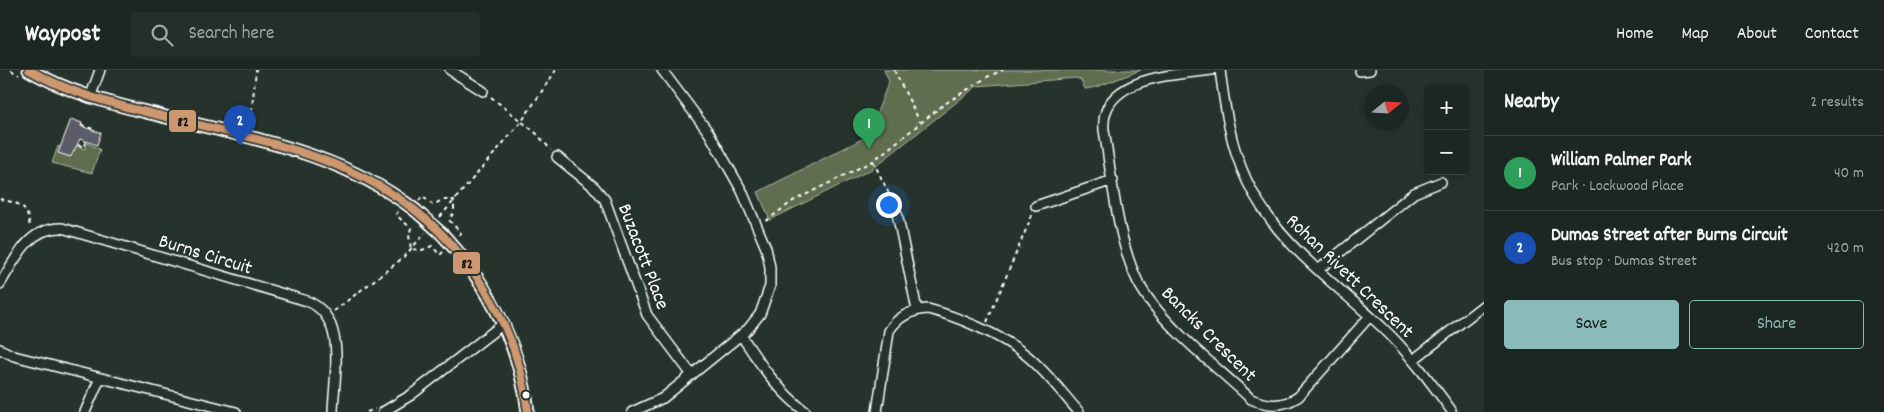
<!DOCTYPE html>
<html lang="en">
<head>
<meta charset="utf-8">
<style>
  body { margin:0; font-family:Dekko,sans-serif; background:#252e2a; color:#f1f3f6 }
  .controls { position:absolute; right:15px; top:15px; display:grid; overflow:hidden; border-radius:5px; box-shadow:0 2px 12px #0003 }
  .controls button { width:45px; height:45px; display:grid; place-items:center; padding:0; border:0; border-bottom:1px solid #3a4340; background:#1c2622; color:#f1f3f6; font:25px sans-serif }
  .compass { position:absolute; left:1364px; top:15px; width:45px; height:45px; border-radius:50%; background:#1c2622; box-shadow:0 2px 12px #0003; rotate:72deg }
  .you { position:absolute; left:888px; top:134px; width:18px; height:18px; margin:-12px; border:4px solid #fff; border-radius:50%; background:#1a73e8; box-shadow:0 0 0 8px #1a73e833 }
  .badge { display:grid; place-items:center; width:32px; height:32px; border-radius:50%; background:#8bbbb9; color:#fff; font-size:16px; font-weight:700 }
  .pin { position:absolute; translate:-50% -41px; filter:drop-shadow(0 1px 2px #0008) }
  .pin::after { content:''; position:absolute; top:26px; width:18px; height:15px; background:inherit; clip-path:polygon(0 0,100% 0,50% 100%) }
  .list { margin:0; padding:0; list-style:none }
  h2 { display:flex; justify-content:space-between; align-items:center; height:65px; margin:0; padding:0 20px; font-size:21px }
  h2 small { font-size:16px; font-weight:400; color:#a0a5a5 }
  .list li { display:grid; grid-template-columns:32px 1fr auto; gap:15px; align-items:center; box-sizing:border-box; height:75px; padding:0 20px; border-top:1px solid #3a4340 }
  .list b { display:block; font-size:19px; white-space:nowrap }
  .list p { margin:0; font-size:16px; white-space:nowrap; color:#a0a5a5 }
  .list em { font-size:16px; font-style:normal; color:#a0a5a5 }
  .actions { display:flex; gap:10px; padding:15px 20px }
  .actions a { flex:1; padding:11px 0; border:1px solid #8bbbb9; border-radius:5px; text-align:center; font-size:18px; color:#8bbbb9 }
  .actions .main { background:#8bbbb9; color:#111 }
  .icon { flex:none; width:28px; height:28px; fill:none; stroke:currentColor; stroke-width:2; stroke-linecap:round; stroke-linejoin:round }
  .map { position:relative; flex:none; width:1484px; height:342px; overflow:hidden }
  header { display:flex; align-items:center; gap:30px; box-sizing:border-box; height:70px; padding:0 25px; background:#1c2622; border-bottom:1px solid #3a4340 }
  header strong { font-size:24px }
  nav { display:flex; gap:28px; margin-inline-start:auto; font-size:18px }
  .search { width:350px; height:45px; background:#252e2a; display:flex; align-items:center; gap:12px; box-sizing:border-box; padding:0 18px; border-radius:5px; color:#a0a5a5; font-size:19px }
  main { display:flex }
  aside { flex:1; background:#1c2622 }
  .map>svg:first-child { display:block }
</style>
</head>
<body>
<header>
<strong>Waypost</strong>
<div class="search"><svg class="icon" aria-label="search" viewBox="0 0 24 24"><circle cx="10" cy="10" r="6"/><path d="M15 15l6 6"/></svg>Search here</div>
<nav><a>Home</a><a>Map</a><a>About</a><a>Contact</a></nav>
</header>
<main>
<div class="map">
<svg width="1484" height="342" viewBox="0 0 1484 342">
  <rect width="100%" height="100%" fill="#26332d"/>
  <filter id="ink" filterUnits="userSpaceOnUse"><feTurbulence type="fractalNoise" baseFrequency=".02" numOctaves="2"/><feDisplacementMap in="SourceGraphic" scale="10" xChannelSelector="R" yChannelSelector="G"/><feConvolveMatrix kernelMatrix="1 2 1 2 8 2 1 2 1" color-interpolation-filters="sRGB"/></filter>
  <g filter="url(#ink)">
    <path fill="#606d4f" stroke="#b0b6a7" d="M 884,0 L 1141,0 L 1097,17 L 1085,19 L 1081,10 L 1076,8 L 977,16 L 872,99 L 770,150 L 758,122 L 868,66 L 889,11 Z
      M 87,73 L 100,79 L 92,103 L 52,93 L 58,76 L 60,77 L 59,83 L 71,87 L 77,76 L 85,79 Z"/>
    <path fill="#0007" d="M 81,54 L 81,57 L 100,64 L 98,76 L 80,70 L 72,88 L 61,84 Z"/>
    <path fill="#5b5b68" stroke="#fff" d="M 71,49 L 82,53 L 81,56 L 101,63 L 97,75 L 80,69 L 71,87 L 58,83 Z"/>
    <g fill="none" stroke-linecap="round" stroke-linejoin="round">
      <defs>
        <path id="minor" d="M 450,0 L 483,21
          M 1212,0 C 1175,5 1099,6 1104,60 C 1112,107 1117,170 1138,212 C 1160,254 1216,296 1251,329 C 1268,336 1282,337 1298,327 L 1370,246
          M 1220,0 C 1225,38 1230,75 1247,111 C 1276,173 1334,212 1383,258 C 1409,283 1430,311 1451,340
          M 1360,1 L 1370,0
          M 90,28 L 100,0
          M 557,87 L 594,117 L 605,130 L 647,245 L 692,305
          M 1036,136 L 1113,110
          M 897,143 L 917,240
          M 1318,200 L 1414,123 L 1441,112
          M 0,214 C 15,190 28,157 62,158 L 307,231 C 348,247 334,306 333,342
          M 741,265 C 760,294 778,321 806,342
          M 0,279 L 14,286 L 236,342
          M 1413,290 L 1484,235
          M 85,342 L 100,308
          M 383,342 L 411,325 L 503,254
          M 632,342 L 663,328 L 748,259 L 760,244 L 770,216 L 770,197 L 766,178 L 742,121 L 709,63 L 662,0
          M 877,342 L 889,261 C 898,246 911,240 928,239 C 959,247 1001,265 1026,285 C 1046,301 1062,323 1079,342"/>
        <path id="tertiary" d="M 29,0 C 68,22 108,33 150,43 C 244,67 337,80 415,140
          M 442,164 C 488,213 520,275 528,342"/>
      </defs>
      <use href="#minor" stroke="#fff" stroke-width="12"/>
      <use href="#tertiary" stroke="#fff" stroke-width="15"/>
      <path stroke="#fff" stroke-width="2" stroke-dasharray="4 4" stroke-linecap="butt" d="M 11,0 L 19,5
        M 894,0 L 920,52
        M 491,27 L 536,63 L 551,80
        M 81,55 L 96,60
        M 250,57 L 256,0
        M 78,75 L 84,77 L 86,71
        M 873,91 L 894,134
        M 0,129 C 22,135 26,133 30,157
        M 419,131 L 422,126 L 433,135 L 442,130 L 454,130 L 454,142 L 449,150 L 461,163 L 457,167
        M 398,141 L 396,145 L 411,158 L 409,165 L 411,179 L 422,180 L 432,176 L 440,185 L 444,181
        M 440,147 L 522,51 L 556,0
        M 766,151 L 793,131 L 873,91 L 943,35 L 989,6 L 1003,0
        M 334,241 L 403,188 L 425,163
        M 987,252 L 1033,143
        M 367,342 L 375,339"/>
      <use href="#minor" stroke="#26332d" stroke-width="9"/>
      <use href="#tertiary" stroke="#26332d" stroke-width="11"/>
      <defs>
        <path id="tertiary-bridge" d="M 415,140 L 442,164"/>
      </defs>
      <use href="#tertiary-bridge" stroke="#fff" stroke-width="15" stroke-linecap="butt"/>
      <use href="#tertiary-bridge" stroke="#26332d" stroke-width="11"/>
      <defs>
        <path id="bus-1" d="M 29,0 C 68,22 108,33 150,43 C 271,74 390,88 469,196 C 501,239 522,289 528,342"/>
      </defs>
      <use href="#bus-1" stroke="#26332d" stroke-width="11"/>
      <use href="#bus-1" stroke="#cd976f" stroke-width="8"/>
    </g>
  </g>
  <circle fill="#fff" stroke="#26332d" stroke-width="2" cx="526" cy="325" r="4.5"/>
  <g text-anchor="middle" stroke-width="4" stroke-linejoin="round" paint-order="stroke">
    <g font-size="20" fill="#fff" stroke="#26332d">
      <text transform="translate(206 183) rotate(17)" y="7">Burns Circuit</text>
      <text transform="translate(645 186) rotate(69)" y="7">Buzacott Place</text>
      <text transform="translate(1351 205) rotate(44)" y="7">Rohan Rivett Crescent</text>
      <text transform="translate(1210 263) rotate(45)" y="7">Bancks Crescent</text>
    </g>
  </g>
  <g stroke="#26332d" stroke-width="2">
    <rect x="168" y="39" width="29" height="24" rx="5" fill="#cd976f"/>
    <rect x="452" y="181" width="29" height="24" rx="5" fill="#cd976f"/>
  </g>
  <g font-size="14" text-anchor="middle" font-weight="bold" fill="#111">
    <text x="183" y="56">82</text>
    <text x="467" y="198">82</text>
  </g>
</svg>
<div class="controls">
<button>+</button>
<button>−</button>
</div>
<svg class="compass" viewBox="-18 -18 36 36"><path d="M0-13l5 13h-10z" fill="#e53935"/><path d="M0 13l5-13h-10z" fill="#a0a5a5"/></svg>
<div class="you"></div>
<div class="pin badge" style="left:869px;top:79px;background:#2e9e5b">1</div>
<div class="pin badge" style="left:240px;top:76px;background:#1a4fb4">2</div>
</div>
<aside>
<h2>Nearby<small>2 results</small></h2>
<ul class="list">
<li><span class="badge" style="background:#2e9e5b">1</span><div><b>William Palmer Park</b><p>Park · Lockwood Place</p></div><em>40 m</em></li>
<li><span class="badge" style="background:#1a4fb4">2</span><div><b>Dumas Street after Burns Circuit</b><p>Bus stop · Dumas Street</p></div><em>420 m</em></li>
</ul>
<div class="actions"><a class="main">Save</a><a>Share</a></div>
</aside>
</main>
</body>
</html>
